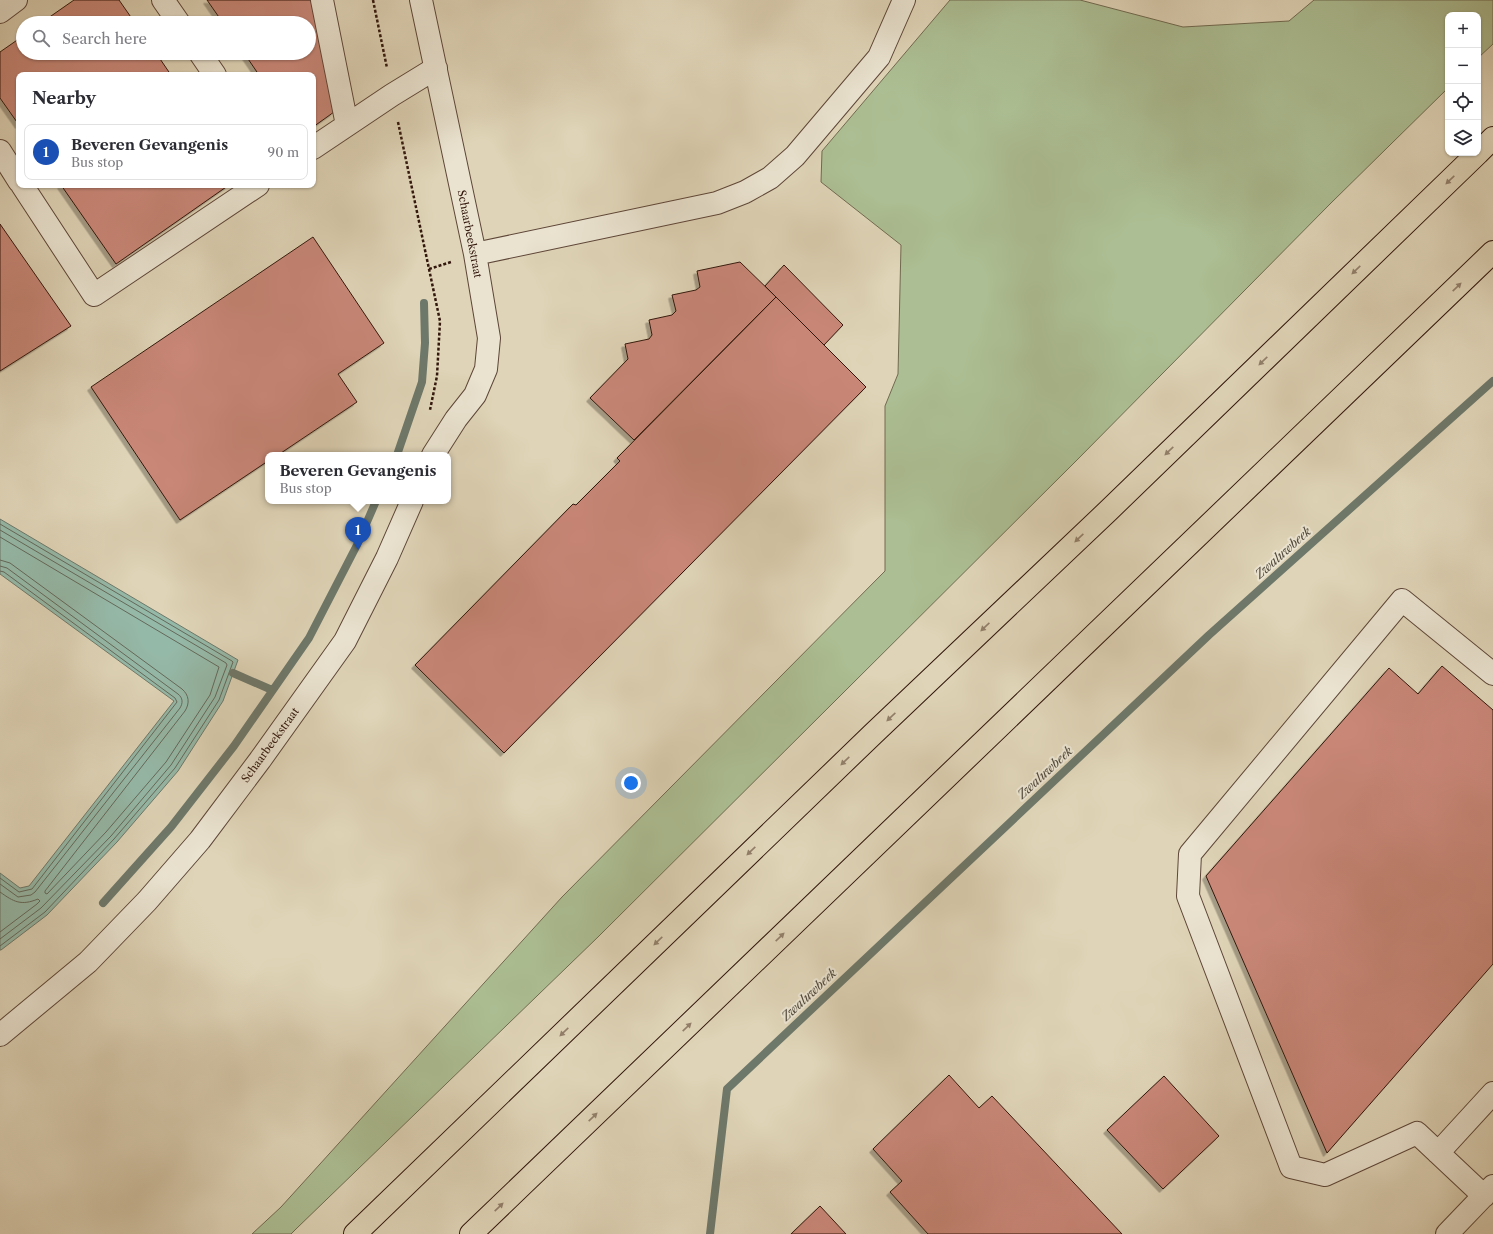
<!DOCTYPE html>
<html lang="en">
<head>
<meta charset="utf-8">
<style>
  body { margin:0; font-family:"Libre Caslon Text",serif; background:#f2f2f3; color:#2b2b33 }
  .controls { position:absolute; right:12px; top:12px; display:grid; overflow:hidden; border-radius:8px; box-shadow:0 1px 3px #0004 }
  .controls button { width:36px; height:36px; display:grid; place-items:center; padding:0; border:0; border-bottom:1px solid #e1e1e2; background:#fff; color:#2b2b33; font:20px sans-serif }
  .you { position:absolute; left:631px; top:783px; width:14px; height:14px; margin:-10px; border:3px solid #fff; border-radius:50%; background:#1a73e8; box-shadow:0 0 0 6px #1a73e833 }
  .badge { display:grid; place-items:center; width:26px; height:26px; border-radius:50%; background:#0b8043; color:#fff; font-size:13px; font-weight:700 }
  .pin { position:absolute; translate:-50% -33px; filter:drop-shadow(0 1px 2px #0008) }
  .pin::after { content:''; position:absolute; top:21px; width:14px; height:12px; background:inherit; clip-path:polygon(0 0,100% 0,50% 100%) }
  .popup { position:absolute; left:265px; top:452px; width:186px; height:52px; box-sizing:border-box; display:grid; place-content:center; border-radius:8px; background:#fff; filter:drop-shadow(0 1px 3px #0005); font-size:13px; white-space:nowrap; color:#7c7c81 }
  .popup b { font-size:15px; color:#2b2b33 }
  .popup::after { content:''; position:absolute; left:50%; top:100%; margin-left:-8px; border:8px solid transparent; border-top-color:#fff }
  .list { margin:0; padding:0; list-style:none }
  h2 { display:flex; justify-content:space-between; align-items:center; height:52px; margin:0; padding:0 16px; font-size:17px }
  h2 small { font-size:13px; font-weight:400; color:#7c7c81 }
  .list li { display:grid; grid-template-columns:26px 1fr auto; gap:12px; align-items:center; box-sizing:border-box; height:56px; margin:0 8px 8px; padding:0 8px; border:1px solid #e1e1e2; border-radius:8px }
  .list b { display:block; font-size:15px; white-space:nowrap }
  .list p { margin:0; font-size:13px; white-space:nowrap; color:#7c7c81 }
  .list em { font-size:13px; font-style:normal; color:#7c7c81 }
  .icon { flex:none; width:22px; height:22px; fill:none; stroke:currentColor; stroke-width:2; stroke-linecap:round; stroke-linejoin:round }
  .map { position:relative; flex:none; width:1493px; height:1234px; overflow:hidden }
  .search { position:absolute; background:#fff; box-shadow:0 1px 3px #0004; left:16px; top:16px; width:300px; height:44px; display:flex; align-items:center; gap:10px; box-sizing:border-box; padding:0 14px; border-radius:22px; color:#7c7c81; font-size:15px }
  .panel { position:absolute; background:#fff; box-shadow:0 1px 3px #0004; left:16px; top:72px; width:300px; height:116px; border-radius:8px }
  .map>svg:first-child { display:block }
</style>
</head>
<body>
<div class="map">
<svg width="1493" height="1234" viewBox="0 0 1493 1234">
  <defs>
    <filter id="shadow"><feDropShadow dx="-3.5" dy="3.5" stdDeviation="0" flood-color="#0004"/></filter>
  </defs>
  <rect width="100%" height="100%" fill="#dfd4b7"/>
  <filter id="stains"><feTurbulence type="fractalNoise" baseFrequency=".005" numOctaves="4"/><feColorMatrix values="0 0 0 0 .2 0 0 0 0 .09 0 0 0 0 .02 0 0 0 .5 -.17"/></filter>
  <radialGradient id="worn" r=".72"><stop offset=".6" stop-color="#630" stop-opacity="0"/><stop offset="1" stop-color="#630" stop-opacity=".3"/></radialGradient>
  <path fill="#acbe93" stroke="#706a50" d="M 950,0 L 1080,0 L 1183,27 L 1289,21 L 1314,0 L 1493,0 L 1493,44 L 1478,58 L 1478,15 L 1448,15 L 1448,88 L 1330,204 L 1076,461 L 598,937 L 296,1229 L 291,1234 L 252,1234 L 281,1207 L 562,897 L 885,571 L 885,406 L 898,374 L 901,245 L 821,182 L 822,151 Z"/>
  <path fill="#95b9a8" stroke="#6e786a" d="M 0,519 L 238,660 L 223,701 L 178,771 L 117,842 L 47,915 L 1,950 L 0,950 L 0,873 L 20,888 L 29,886 L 174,701 L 0,574 Z"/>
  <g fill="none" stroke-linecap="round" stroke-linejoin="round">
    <path stroke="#64685a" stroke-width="1" d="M 0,524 L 232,661 L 233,662 L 219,700 L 175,768 L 114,839 L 45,912 L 0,946
      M 0,530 L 226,663 L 227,665 L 215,697 L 171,765 L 111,836 L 41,908 L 0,939
      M 0,537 L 219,667 L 210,695 L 166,762 L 106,832 L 47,894 L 45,893 L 45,891 L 185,711 C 190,703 189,695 182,689 L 10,563 L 0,560
      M 0,566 L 7,568 L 178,694 C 183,698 183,703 180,708 L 35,892 L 31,895 L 18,897 L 0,884
      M 0,571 L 4,572 L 175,698 L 177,702 L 32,889 L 19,892 L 0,878
      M 0,892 C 14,902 21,906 38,899 L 40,901 L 37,904 L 0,932"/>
    <path stroke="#6e786a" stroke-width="8" d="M 397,455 L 422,382 L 425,343 L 424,303
      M 233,673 L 272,690
      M 103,903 L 171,827 L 234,746 L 309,638 L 357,545 L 376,501
      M 710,1234 L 727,1089 L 1209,635 L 1493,381"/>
  </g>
  <path fill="#c98778" stroke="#33170d" filter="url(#shadow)" d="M 74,0 L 119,0 L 135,23 L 41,23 Z
    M 207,0 L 312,0 L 334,112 L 313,127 L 313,75 L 259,75 L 244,53 L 309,53 L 309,23 L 223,23 Z
    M 23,36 L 23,53 L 156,53 L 171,75 L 19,75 L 19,125 L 0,98 L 0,52 Z
    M 61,185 L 229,185 L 116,264 Z
    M 0,224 L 71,326 L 0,371 Z
    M 313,237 L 384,343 L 338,374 L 357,402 L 278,455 L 268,455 L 268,461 L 180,520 L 91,387 Z
    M 740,262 L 776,297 L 634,440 L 590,398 L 628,359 L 625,344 L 649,339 L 652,335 L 649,320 L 672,315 L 676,311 L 672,295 L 696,290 L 700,287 L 697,271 Z
    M 784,265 L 843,325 L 824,345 L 765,286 Z
    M 776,297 L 866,387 L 504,753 L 415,665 L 573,504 L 576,505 L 620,461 L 617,458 Z
    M 1442,666 L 1493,710 L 1493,964 L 1327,1153 L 1206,876 L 1389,668 L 1418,694 Z
    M 949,1075 L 979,1108 L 992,1096 L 1122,1234 L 928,1234 L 890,1192 L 902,1181 L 873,1149 Z
    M 1164,1076 L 1219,1136 L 1163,1189 L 1107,1130 Z
    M 820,1206 L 846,1234 L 791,1234 Z"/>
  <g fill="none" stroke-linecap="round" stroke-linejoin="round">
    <defs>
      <path id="minor" d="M 163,0 L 179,23
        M 322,0 L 347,125
        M 421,0 L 475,254 L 489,338 L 486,369 L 475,395 L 456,419 L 433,455
        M 0,12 L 16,0
        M 200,53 L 215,75
        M 313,148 L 392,95 L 436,68
        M 0,151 L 19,181
        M 22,185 L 94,295 L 258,185
        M 475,254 L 717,203 L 745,192 L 770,178 L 795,156 L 879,57 L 904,0
        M 0,1035 L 88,962 L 147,901 L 200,840 L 260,760 L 345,641 L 387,558 L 412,501
        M 1438,1153 L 1493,1093
        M 1484,1196 L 1417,1133 L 1325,1175 L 1291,1167 L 1188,896 L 1190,854 L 1402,600 L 1493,674
        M 1447,1234 L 1493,1186"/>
      <path id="highway" d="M 1478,153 L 1493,138
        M 355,1234 L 873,734 L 1108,511 L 1478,153
        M 471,1234 L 1493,252"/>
    </defs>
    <use href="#minor" stroke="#5e4638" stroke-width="24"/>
    <use href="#highway" stroke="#33170d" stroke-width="24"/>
    <path stroke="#33170d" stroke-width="2.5" stroke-dasharray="3 2" stroke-linecap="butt" d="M 373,0 L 387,68
      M 398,122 L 440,321 L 437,376 L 430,410
      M 429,269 L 451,262"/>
    <use href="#minor" stroke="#eae3d0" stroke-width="22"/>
    <use href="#highway" stroke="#dfd4b7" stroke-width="22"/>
  </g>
  <defs><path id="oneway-solid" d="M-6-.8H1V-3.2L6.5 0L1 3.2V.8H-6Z"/></defs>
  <g fill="#927f6a">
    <use href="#oneway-solid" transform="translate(1450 180) rotate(136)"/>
    <use href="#oneway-solid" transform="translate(1356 270) rotate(136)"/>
    <use href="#oneway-solid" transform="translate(1457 287) rotate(-44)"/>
    <use href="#oneway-solid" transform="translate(1263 361) rotate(136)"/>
    <use href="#oneway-solid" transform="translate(1169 451) rotate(136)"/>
    <use href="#oneway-solid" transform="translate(1079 538) rotate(137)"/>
    <use href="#oneway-solid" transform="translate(985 627) rotate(137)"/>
    <use href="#oneway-solid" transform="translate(891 717) rotate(137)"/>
    <use href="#oneway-solid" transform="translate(845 761) rotate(136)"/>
    <use href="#oneway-solid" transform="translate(751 851) rotate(136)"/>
    <use href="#oneway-solid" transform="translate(780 937) rotate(-44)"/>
    <use href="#oneway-solid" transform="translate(658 941) rotate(136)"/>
    <use href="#oneway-solid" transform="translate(687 1027) rotate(-44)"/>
    <use href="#oneway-solid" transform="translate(564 1032) rotate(136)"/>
    <use href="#oneway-solid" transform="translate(593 1117) rotate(-44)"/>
    <use href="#oneway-solid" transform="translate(499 1207) rotate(-44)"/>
  </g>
  <g text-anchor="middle" stroke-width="4" stroke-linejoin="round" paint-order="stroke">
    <g font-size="11" fill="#33170d" stroke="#eae3d0">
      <text transform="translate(470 234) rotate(79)" y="4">Schaarbeekstraat</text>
      <text transform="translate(270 745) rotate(-54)" y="4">Schaarbeekstraat</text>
    </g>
    <g font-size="12" font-style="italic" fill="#50483c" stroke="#eae3d0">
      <text transform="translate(1283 553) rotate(-42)" y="4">Zwaluwbeek</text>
      <text transform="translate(1045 773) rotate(-43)" y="4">Zwaluwbeek</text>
      <text transform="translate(809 995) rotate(-43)" y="4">Zwaluwbeek</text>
    </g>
  </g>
  <rect width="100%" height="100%" filter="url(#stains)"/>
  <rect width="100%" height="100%" fill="url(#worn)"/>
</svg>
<div class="controls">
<button>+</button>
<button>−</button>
<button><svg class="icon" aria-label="locate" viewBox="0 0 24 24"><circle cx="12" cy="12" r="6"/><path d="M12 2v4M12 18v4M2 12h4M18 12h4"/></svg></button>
<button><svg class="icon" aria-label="layers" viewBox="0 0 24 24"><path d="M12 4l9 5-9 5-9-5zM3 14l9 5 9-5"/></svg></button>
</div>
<div class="you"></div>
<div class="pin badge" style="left:358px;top:550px;background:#1a4fb4">1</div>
<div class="popup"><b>Beveren Gevangenis</b>Bus stop</div>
<div class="search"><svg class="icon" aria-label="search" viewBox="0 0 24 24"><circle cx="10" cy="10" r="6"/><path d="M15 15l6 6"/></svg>Search here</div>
<section class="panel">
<h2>Nearby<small></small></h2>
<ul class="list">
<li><span class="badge" style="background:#1a4fb4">1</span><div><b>Beveren Gevangenis</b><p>Bus stop</p></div><em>90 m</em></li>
</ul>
</section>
</div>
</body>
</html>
